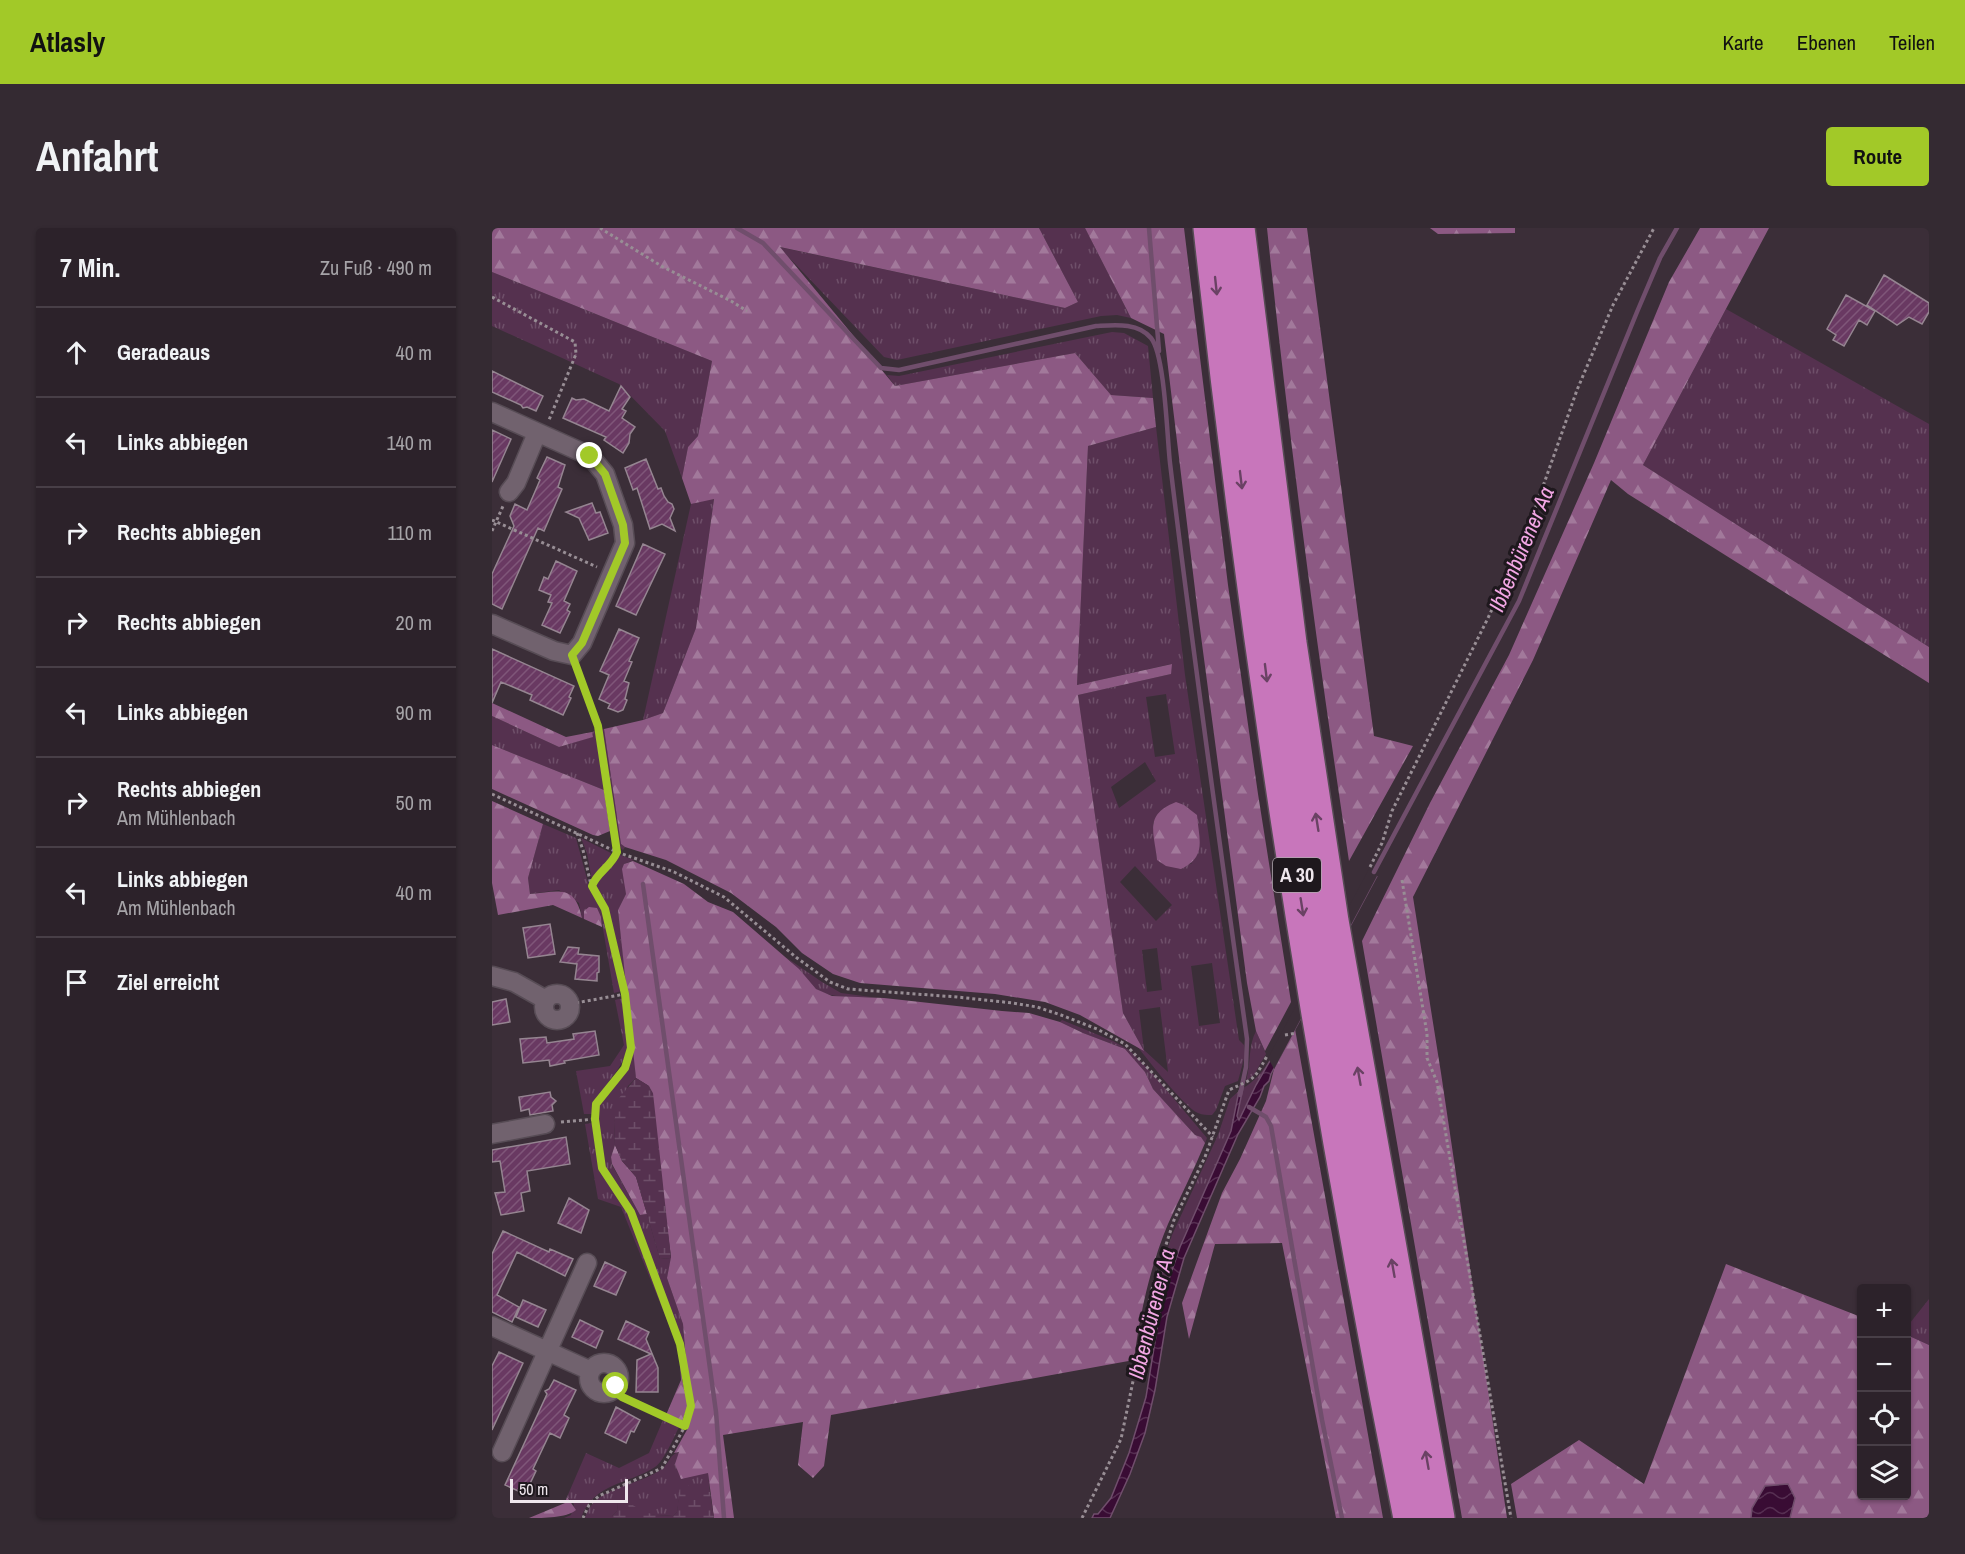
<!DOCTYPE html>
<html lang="de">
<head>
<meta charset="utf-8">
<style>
  body { margin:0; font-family:"Archivo Narrow",sans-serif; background:#342a32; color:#f1f3f6 }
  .controls { position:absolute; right:18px; bottom:18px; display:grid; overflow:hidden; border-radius:6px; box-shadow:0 2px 4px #0004 }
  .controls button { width:54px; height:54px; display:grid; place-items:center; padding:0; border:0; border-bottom:2px solid #483f47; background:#2c222a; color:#f1f3f6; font:30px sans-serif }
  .scale { position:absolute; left:18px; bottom:15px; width:118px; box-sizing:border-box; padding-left:6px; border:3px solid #efe7ed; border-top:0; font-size:16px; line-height:21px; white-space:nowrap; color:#efe7ed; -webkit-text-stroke:4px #1e181d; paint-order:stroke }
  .stop { position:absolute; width:18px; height:18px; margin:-14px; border:4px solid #a2c928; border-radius:50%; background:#fff }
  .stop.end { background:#a2c928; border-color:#fff; box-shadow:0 2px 6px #0008 }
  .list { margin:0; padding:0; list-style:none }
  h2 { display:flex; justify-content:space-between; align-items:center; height:78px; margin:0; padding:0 24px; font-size:26px }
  h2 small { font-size:20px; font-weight:400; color:#a6a4a8 }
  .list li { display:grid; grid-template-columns:39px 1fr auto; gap:18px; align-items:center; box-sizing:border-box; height:90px; padding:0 24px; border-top:2px solid #483f47 }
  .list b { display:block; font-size:22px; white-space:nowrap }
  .list p { margin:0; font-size:20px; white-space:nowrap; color:#a6a4a8 }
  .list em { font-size:20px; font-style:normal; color:#a6a4a8 }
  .icon { flex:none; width:33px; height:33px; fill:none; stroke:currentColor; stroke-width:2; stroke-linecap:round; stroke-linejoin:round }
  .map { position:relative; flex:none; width:1437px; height:1290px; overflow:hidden; border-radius:6px }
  header { display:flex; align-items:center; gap:36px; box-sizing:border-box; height:84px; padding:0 30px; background:#a2c928; color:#111 }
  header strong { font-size:28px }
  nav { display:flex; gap:33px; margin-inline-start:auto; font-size:21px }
  .intro { display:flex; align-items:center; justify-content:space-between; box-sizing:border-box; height:144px; padding:0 36px }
  h1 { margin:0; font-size:42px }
  .button { padding:15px 27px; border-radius:6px; background:#a2c928; color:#111; font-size:21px; font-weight:700 }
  main { display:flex; gap:36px; padding:0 36px }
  aside { flex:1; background:#2c222a; border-radius:6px; box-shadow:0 2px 4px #0004 }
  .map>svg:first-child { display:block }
</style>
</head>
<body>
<header>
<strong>Atlasly</strong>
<nav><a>Karte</a><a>Ebenen</a><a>Teilen</a></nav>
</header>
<div class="intro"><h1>Anfahrt</h1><a class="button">Route</a></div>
<main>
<aside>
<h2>7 Min.<small>Zu Fuß · 490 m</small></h2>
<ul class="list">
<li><svg class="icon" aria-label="ahead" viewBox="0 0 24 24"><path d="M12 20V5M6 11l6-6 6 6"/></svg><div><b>Geradeaus</b></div><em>40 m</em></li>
<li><svg class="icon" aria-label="left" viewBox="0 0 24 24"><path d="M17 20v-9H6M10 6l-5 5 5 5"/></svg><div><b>Links abbiegen</b></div><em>140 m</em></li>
<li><svg class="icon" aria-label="right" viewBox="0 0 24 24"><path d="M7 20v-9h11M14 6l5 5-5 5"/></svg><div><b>Rechts abbiegen</b></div><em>110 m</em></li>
<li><svg class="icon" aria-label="right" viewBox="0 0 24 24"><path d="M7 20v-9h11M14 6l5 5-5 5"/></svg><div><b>Rechts abbiegen</b></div><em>20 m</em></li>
<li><svg class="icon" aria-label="left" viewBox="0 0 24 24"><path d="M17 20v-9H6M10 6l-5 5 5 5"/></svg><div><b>Links abbiegen</b></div><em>90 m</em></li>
<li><svg class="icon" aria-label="right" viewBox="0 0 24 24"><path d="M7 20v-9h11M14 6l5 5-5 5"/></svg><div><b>Rechts abbiegen</b><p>Am Mühlenbach</p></div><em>50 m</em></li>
<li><svg class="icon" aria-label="left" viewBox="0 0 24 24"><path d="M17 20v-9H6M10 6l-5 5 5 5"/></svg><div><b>Links abbiegen</b><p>Am Mühlenbach</p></div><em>40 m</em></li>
<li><svg class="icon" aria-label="arrive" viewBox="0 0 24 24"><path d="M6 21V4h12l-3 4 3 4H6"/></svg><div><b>Ziel erreicht</b></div></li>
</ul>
</aside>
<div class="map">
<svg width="1437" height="1290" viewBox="0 0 1437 1290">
  <defs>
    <pattern id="grass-tufts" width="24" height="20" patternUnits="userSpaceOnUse" patternTransform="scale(1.5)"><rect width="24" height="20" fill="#55314f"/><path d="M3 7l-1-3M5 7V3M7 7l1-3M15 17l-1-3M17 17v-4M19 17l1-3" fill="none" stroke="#6e4f69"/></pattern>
    <pattern id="forest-firs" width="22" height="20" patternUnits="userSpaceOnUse" patternTransform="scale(1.5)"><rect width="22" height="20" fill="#8c5983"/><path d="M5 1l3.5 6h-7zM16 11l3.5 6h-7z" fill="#a2799b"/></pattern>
    <pattern id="wetland-marsh" width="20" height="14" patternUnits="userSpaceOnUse" patternTransform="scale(1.5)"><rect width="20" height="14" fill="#55314f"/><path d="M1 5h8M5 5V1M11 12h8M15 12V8" fill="none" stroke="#6e4f69"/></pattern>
    <pattern id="water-waves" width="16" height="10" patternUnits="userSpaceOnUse" patternTransform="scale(1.5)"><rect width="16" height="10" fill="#390c34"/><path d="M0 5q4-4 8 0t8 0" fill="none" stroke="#562f52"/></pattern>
    <pattern id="building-hatch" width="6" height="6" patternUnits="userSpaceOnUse" patternTransform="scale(1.5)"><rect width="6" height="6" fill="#693962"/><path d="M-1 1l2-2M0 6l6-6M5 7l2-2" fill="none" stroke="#7f5679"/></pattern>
  </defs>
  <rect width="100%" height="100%" fill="#3b2e38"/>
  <path fill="url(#grass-tufts)" fill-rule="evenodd" d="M 547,0 L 593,0 L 639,90 L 625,87 L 609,88 L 405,132 L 392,129 L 287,19 L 573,80 L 586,74 Z
    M 0,44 L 220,133 L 206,208 L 196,219 L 190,250 L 173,203 L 127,156 L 0,98 Z
    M 1234,81 L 1437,196 L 1437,419 L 1151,237 Z
    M 620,104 L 632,105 L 656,118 L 661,170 L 619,167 L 583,125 L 403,158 L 395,147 L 407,148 Z
    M 664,199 L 693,447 L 747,812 L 752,817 L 753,827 L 746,853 L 733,858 L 724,882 L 720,887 C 715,887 711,887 706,885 C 692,879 656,832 645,818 L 651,821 L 631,785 L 586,467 L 679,446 L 679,436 L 585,457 L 596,218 ZM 674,466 L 683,526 L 663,529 L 654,469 ZM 653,534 L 664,553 L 627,580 L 619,559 ZM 661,594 L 700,636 L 665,632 ZM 643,638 L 680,677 L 664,693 L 628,654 ZM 665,720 L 670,762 L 655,764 L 650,722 ZM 720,735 L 728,795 L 707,798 L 699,738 ZM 668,779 L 676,844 L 652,822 L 647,782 Z
    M 222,270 L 204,400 L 171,485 L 151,492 L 199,276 Z
    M 0,488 L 67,519 L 100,509 L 100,504 L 103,503 L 112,562 L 0,517 Z
    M 112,501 L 129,616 L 133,619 L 131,622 L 125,616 L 109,502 Z
    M 51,596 L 84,610 L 98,662 L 111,685 L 130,763 L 122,765 L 109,689 L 92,683 L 92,691 L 90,690 L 87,675 L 67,662 L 38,666 L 36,650 Z
    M 89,610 L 119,625 L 117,633 L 100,653 L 95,625 Z
    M 128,627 L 142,632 L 132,636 L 134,666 L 126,682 L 134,753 L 116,679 L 102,660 C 107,646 121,639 128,627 Z
    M 295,730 L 330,754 L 349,765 L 379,769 C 361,769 340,771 324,761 C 315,756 305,738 295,730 Z
    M 131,770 C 133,786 140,809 134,825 C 127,848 103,862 101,886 L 92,886 L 84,843 L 118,838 L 132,817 L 123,772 Z
    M 570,792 L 621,813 L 637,822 L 661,846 L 715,910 L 713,915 L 709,909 L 703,907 L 661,861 L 653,844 L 633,821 L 591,805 L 568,794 Z
    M 764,803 L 774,826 L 762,847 L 754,853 C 759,836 756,818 764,803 Z
    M 142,821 L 144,850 L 136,858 L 122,894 L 123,917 L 119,929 L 120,937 L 148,987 L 155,986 L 168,1031 L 179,1030 L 175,1050 L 191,1096 L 193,1125 L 138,977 L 113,941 L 105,882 L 109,873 L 136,841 Z
    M 784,823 L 764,857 L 747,892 L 745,889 L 751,860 C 766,852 774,838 784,823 Z
    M 747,863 L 739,903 L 688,1019 L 677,1051 L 667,1089 L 660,1133 L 648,1131 L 661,1068 L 680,1007 L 726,907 L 738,871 Z
    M 102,895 L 110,942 L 138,986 L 187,1116 L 186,1119 L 129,979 L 106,971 L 93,896 Z
    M 1437,1071 L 1437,1117 L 1415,1107 L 1414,1100 Z
    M 171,1192 L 187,1199 C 182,1209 172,1233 163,1239 C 137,1256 101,1255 89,1290 L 72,1290 L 79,1287 L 82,1276 L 75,1269 L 94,1225 L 127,1240 L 157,1225 Z
    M 187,1224 L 216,1245 L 218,1264 L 188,1264 L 185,1284 L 181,1288 C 164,1287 151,1288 139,1276 L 126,1275 L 125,1283 L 120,1288 L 115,1288 L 114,1290 L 93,1290 C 102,1257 148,1259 171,1240 C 177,1235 178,1226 187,1224 Z"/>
  <path fill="url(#forest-firs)" d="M 0,0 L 547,0 L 586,74 L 573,80 L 288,19 L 403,158 L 583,125 L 619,167 L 661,170 L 664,199 L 596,218 L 585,457 L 680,436 L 679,446 L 586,467 L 631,785 L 652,823 L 588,787 L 553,774 L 503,766 L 368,755 L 341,746 L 310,725 L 284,699 L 239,665 L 174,632 L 133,619 L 129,616 L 112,501 L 151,492 L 171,485 L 204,400 L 222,271 L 199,276 L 190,250 L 196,219 L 206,208 L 220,133 L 0,44 Z
    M 593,0 L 692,0 L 736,357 L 766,566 L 799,774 L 773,823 L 764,803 L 755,755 L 705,378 L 672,106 L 639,90 Z
    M 775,0 L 815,0 L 882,508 L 921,518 L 857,633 C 825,422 797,211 775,0 Z
    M 938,0 L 1023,0 L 1023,5 L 946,6 Z
    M 1208,0 L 1277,0 L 1151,237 L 1437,419 L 1437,455 L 1136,266 L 1119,252 L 1041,432 L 921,669 L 949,845 L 1015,1290 L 970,1290 L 870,713 L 938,575 L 1017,427 L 1102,235 L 1177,54 Z
    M 0,475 L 74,509 L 100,504 L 101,509 L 67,519 L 0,488 Z
    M 0,517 L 112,562 L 118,603 L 106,608 L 101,607 L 0,561 Z
    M 0,573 L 51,596 L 36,650 L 38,666 C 65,664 83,655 90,690 L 61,677 L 6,687 L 0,655 Z
    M 684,574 L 692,577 L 705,587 C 707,612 715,628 689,641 L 674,638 L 665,632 C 662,603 652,587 684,574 Z
    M 141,633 L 192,656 L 216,674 L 241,684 L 307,741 L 324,761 L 340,768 L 392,770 L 510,783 L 537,785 L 568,794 L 591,805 L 633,821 L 653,844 L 661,861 L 703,907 L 709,909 L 713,915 C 702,942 688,969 676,996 C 658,1039 648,1085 642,1132 L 339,1187 L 332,1238 L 321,1250 L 306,1237 L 311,1194 L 231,1207 L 242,1290 L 222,1290 L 216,1245 L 189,1251 L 183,1236 L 187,1224 L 182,1225 L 196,1200 L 201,1179 L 196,1157 L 191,1096 L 175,1050 L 179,1029 L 157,858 L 144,850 L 126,682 L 134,666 L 130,641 L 132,636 Z
    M 97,679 L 105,680 L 109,689 L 110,699 L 92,691 L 92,683 Z
    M 803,801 L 891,1290 L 844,1290 L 790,1015 L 723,1016 L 697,1111 L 690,1075 L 730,965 L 748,931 L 774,873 L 782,841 Z
    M 123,917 L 130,933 L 144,949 L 155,986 L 148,987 L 120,936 L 119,929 Z
    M 1234,1036 L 1369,1089 L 1370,1268 L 1414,1268 L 1415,1107 L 1437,1117 L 1437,1290 L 1025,1290 L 1019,1256 L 1087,1212 L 1152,1256 Z
    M 187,1116 L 190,1151 L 196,1177 L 190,1194 L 174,1187 L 189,1152 Z
    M 75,1269 L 84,1282 C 74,1290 52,1290 37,1290 L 73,1275 Z"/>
  <path fill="url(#wetland-marsh)" d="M 144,850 L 157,858 L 161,865 L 179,1030 L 168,1031 L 144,949 L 130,933 L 123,917 L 122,894 L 127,870 Z
    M 191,1255 L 196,1257 L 201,1264 L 218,1264 L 222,1290 L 114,1290 L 114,1288 L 120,1288 L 125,1283 L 126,1275 L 131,1270 C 152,1285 154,1287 181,1288 L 185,1284 L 188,1257 Z"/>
  <path fill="url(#water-waves)" stroke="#704e6c" stroke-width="1.5" d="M 885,648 L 779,846 L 777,853 L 772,858 L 768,869 L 746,906 L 692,1030 L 675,1089 L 663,1162 L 653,1205 L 638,1246 L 618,1290 L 600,1290 L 602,1286 L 606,1286 L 619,1270 L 637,1225 L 654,1169 L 667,1089 L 677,1051 L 688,1019 L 739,903 L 747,863 L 751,860 L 745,888 L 747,892 L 764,857 Z
    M 1296,1256 L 1303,1270 L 1298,1290 L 1259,1290 L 1260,1280 L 1273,1258 Z"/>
  <path fill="#3b2e38" d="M 878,639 L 885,648 L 782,841 L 776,830 Z"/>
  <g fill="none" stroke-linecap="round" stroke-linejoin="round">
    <path stroke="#704e6c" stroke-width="4.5" d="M 245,0 L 271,15 L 389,140 L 407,142 L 604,98 C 622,97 646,94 659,110 C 673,127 675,209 678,235 C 701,427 728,619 755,811 L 754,839 L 748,867
      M 657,0 L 667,123
      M 882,644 L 1027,373 L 1145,84 L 1168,30 L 1185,0
      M 151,656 L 224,1184 L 232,1290
      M 757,879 L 774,889 L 779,898 L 830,1192 L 850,1290"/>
  </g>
  <path fill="url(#building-hatch)" stroke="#958591" stroke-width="1.5" d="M 1392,47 L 1437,75 L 1437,84 L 1430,96 L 1417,89 L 1405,97 L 1375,77 Z
    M 1354,67 L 1383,83 L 1375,97 L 1367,92 L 1352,118 L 1341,112 L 1344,107 L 1335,101 Z
    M 0,143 L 51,168 L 44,183 L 35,179 L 31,180 L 29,177 L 0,164 Z
    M 129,158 L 138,169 L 130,181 L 134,183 L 130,190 L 143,199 L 138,206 L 137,215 L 131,225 L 112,212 L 114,209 L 71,190 L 80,170 L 84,172 L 92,171 L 117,183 Z
    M 0,202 L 19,211 L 0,254 Z
    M 55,229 L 73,237 L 66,259 L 70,261 L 52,303 L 46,300 L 10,381 L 0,376 L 0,346 L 22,298 L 18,288 L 23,276 L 35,282 L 48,252 L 45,250 Z
    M 154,231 L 166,261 L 169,260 L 172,268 L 176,274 L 180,276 L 182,281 L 178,290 L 183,303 L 170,296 L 158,301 L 145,260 L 141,262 L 133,240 Z
    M 100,275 L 104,285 L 108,284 L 116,305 L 97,312 L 87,290 L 74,284 Z
    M 151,316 L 173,326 L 144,387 L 124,378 Z
    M 64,333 L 85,343 L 72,373 L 78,376 L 75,382 L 78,384 L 68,405 L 50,397 L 60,375 L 56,374 L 59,367 L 47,362 L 52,349 L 56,351 Z
    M 127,401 L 147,410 L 137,433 L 140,434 L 132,453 L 137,455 L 133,471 L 135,472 L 131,482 L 126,484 L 116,480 L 118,476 L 107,471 L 117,447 L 108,443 Z
    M 0,421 L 82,458 L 77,469 L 79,470 L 71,487 L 38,472 L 40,467 L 9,454 L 0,475 Z
    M 58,696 L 63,726 L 36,730 L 31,700 Z
    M 76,719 L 87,720 L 86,726 L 107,728 L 107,744 L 105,745 L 105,753 L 83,751 L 85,736 L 68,734 Z
    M 14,771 L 18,794 L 0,797 L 0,774 Z
    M 103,803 L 107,827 L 72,833 L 73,835 L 58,838 L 57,832 L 31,835 L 28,811 L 54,809 L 55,815 L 82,811 L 81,806 Z
    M 58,864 L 59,869 L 64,873 L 60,877 L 61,883 L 38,887 L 37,881 L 29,883 L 27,869 Z
    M 74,909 L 78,936 L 35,943 L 38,963 L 29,965 L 32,983 L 9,987 L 3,965 L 13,964 L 8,933 L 0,934 L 0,922 Z
    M 77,970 L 97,982 L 89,1005 L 66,995 Z
    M 11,1003 L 57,1024 L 58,1021 L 81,1031 L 73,1048 L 25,1024 L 5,1067 L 27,1079 L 20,1094 L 0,1084 L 0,1026 Z
    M 113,1034 L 134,1044 L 124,1067 L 102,1058 Z
    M 31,1072 L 54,1082 L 46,1099 L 24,1089 Z
    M 88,1092 L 111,1103 L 104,1120 L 80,1109 Z
    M 134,1093 L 157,1104 L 154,1111 L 166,1140 L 166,1164 L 144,1164 L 145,1132 L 159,1126 L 126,1111 Z
    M 7,1124 L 31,1135 L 0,1202 L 0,1138 Z
    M 62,1152 L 84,1162 L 72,1187 L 77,1190 L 68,1210 L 58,1205 L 41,1241 L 44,1243 L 33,1266 L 13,1257 L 55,1166 L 53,1163 L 57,1161 Z
    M 124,1179 L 148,1192 L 142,1204 L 139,1203 L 134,1215 L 113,1205 Z"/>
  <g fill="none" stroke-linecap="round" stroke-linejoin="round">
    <defs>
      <path id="street" d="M 0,184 L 98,228 L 113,246 L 131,297 L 133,315 L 90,415 L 80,427 L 62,423 L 0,396
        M 17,264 L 24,255 L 45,205
        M 0,748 L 22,754 L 54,772
        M52 779a13 13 0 1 1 26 0a13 13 0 1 1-26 0Z
        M 0,906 L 53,896
        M 0,1098 L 99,1143
        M97 1150a15 15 0 1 1 30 0a15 15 0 1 1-30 0Z
        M 10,1224 L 95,1035"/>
      <path id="highway" d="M 718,0 C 765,432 833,863 918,1290
        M 746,0 L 798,415 L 840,693 L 946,1290"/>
    </defs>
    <use href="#street" stroke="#574c55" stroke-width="21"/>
    <use href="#highway" stroke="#574c55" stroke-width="36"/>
    <path stroke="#988e95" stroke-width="3" stroke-dasharray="3 3" stroke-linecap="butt" d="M 108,0 L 171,39 L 239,73 L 255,83
      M 0,69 L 83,114 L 84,126 L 57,192
      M 0,292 L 105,339
      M 0,303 L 11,278
      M 87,442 L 106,498 L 125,624 C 119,639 105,644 100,659 L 113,681 L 133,766 L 139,820 L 133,840 L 104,876 L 103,891 L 110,940 L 139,984 L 154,1022 L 188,1116 L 199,1178 L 193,1198 L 170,1240 L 107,1268 L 97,1277 L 91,1290
      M 0,566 L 125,624 L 182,644 L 232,669 L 305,730 L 338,754 L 356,761 L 465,769 L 521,775 L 545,779 L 569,787 L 605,801 L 633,816 L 721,909
      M 85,605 L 91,622 L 99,657
      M 878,639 L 890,615 L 900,583 L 996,390 L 1031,315 L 1085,162 L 1121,77 L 1162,0
      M 910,652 L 935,806 L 935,830 L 945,854 L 1019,1290
      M 78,776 L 133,766
      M 793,807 L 804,805
      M 69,894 L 103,891
      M 121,1162 L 130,1169 L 193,1198
      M 590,1290 L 629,1211 L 661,1057 L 682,992 L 713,929 L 737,862 C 762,850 761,854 775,828"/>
    <use href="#street" stroke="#71626e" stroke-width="18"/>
    <use href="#highway" stroke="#c876bb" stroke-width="33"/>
  </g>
  <defs><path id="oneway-shaft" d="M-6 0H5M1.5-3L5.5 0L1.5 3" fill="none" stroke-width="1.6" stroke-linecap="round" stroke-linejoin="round" transform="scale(1.5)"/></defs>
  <g stroke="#6a4264">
    <use href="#oneway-shaft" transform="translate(724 58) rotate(84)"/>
    <use href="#oneway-shaft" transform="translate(749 252) rotate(83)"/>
    <use href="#oneway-shaft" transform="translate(774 445) rotate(83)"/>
    <use href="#oneway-shaft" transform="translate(825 594) rotate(-99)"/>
    <use href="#oneway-shaft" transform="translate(810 679) rotate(81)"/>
    <use href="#oneway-shaft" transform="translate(867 848) rotate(-100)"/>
    <use href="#oneway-shaft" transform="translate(901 1040) rotate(-100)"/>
    <use href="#oneway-shaft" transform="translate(935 1232) rotate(-100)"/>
  </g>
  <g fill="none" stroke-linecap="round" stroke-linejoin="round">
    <path stroke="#a2c928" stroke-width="8" d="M 98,228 L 113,246 L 131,297 L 133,315 L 90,415 L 80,427 L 106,498 L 125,624 C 119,639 105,644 100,658 L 113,681 L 133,766 L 139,820 L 133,840 L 104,876 L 103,891 L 110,940 L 139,984 L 188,1116 L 199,1178 L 193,1198 L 130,1169 L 121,1162 L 124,1158"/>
  </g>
  <g text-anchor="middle" stroke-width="6" stroke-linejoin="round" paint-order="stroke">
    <rect fill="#1e181d" stroke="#b0a9af" stroke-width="1.5" x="781" y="630" width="48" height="34" rx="4.5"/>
    <g font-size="20" font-weight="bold" fill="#efe7ed">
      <text x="805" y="654">A 30</text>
    </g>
    <g font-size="22" font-style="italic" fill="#f3a7e5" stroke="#1e181d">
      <text transform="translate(1029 321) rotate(-67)" y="8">Ibbenbürener Aa</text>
      <text transform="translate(659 1086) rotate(-76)" y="8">Ibbenbürener Aa</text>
    </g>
  </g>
</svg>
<div class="controls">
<button>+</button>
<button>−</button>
<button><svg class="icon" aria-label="locate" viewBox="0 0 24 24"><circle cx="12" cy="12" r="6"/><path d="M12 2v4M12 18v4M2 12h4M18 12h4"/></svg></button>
<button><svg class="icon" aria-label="layers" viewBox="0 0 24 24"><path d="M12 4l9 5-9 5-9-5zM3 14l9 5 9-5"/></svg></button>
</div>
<div class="scale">50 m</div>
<div class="stop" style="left:124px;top:1158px"></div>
<div class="stop end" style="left:98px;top:228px"></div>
</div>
</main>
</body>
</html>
